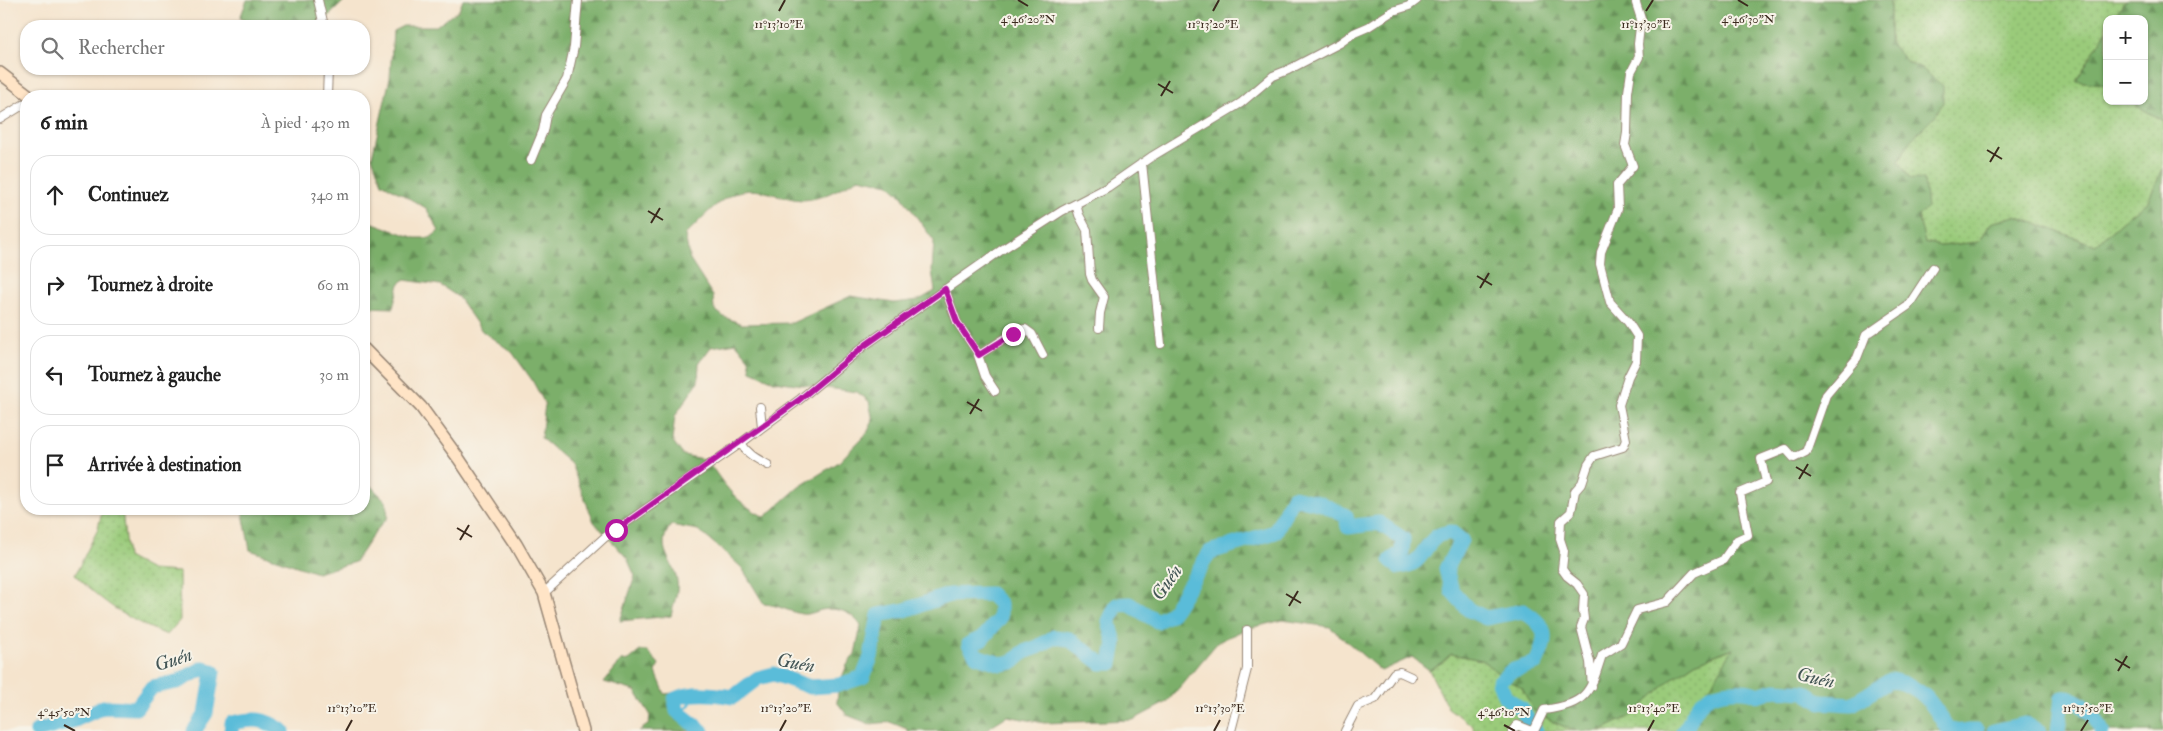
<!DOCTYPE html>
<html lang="fr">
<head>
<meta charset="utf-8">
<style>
  body { margin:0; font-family:"IM FELL Double Pica",serif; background:#f2f2f2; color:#222 }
  .controls { position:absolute; right:15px; top:15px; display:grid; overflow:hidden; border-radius:10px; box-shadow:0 1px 4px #0004 }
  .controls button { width:45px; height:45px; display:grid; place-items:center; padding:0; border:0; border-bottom:1px solid #e0e0e0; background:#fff; color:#222; font:25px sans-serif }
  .stop { position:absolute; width:15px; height:15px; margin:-11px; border:4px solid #b5179e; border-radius:50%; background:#fff }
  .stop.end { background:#b5179e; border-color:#fff; box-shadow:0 1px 5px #0008 }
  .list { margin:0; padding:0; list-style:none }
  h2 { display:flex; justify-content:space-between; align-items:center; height:65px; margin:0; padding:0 20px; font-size:21px }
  h2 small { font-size:16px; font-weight:400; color:#767676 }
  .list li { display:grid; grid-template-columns:32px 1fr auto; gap:15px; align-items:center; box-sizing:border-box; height:80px; margin:0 10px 10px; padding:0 10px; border:1px solid #e0e0e0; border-radius:20px }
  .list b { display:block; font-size:19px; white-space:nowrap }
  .list em { font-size:16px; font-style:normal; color:#767676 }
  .icon { flex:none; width:28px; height:28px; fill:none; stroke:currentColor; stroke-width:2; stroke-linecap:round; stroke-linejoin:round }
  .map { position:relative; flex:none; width:2163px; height:731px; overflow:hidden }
  .search { position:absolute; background:#fff; box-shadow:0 1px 4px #0004; left:20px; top:20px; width:350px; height:55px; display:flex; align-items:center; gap:12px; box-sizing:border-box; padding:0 18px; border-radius:20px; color:#767676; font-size:19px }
  .panel { position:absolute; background:#fff; box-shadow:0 1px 4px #0004; left:20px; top:90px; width:350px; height:425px; border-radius:20px }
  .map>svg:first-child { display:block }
</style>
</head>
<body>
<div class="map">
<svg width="2163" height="731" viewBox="0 0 2163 731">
  <defs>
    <pattern id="grass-dots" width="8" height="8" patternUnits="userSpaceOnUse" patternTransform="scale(1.25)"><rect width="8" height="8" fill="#9acb7a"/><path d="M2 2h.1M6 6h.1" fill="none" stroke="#86ae69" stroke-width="1.8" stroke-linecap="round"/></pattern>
    <pattern id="forest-firs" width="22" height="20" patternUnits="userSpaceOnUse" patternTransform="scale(1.25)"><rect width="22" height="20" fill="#7baf6a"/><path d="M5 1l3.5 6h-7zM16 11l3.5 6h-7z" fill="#668f57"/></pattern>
  </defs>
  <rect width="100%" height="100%" fill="#f7f3e8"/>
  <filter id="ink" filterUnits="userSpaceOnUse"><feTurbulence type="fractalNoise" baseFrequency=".02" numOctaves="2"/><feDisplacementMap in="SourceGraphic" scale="10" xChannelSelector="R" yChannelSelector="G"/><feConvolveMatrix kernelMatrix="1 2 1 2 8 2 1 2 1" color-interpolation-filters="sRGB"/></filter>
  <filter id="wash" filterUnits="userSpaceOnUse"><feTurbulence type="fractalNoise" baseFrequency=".0096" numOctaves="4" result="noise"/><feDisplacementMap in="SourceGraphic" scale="20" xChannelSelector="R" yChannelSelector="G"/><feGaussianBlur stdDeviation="1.12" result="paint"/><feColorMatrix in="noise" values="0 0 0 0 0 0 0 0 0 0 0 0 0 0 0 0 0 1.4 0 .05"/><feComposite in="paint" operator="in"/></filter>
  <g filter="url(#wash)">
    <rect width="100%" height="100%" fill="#f5e4cd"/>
    <path fill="url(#grass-dots)" stroke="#6a7a4c" d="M 1890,0 L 2125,0 L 2113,19 L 2107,19 L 2107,30 L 2076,81 L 2104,83 L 2107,85 L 2107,101 L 2129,101 L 2163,121 L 2163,169 L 2147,203 L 2131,214 L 2095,245 L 2015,216 L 1991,223 L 1979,242 L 1940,246 L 1924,242 L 1910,179 L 1899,161 L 1910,140 L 1935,116 L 1925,71 L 1907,62 L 1890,43 Z
      M 103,509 L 122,509 L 127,557 L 151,570 L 179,572 L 180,620 L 167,635 C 127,619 106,605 75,575 L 97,531 Z
      M 1734,648 L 1687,728 L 1690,731 L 1599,731 L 1633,715 L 1670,680 L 1695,663 Z
      M 1451,654 L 1482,660 L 1499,674 L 1523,688 L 1533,710 L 1554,722 L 1574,731 L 1474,731 L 1473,726 L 1448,708 L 1429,670 L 1441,663 Z"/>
    <path fill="url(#forest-firs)" stroke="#5b6c44" fill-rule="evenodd" d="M 247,0 L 345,0 L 325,20 L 309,26 L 255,26 L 240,18 Z
      M 463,0 L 1890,0 L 1890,43 L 1907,62 L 1925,71 L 1943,86 L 1943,102 L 1935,116 L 1910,141 L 1899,161 L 1910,179 L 1924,180 L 1927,208 L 1918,216 L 1925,242 L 1940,246 L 1979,242 L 1991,223 L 2015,216 L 2095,245 L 2131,214 L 2147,203 L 2163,169 L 2163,731 L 1690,731 L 1686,729 L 1733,648 L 1695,663 L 1670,680 L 1633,715 L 1599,731 L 1574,731 L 1554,722 L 1533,710 L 1522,688 L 1499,674 L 1482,660 L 1451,654 L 1441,663 L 1429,670 L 1412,657 L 1381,671 L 1330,627 L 1283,620 L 1246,629 L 1218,642 L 1167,702 L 1133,720 L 1044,723 L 1007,716 L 991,726 L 987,731 L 908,731 L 907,729 L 890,722 L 870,724 L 847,715 L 837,702 L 839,685 L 847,665 L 855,654 L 861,626 C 852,612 838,607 821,610 C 815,612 808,615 802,614 C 789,612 779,605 764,604 L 742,568 L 728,555 L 698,530 L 671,525 C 654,549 673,558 677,581 C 679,590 673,606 671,616 L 620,621 L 635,576 L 627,558 L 594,522 L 571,464 L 541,438 L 545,404 L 532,380 L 512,352 L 482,331 L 458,297 L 440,285 L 404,280 L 399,284 L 393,308 L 364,307 L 364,230 L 368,221 L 415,238 L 430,238 L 439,231 L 426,208 L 382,183 L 372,157 L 390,78 L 393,31 L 403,26 L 436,26 L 459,10 ZM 859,178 L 889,184 L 900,194 L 934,241 L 932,271 L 935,291 L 919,300 L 894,303 L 851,296 L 792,323 L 742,324 L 724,317 L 714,309 L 713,296 L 690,260 L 685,235 C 701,220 719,197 742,191 C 763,187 782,199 802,200 C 822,200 842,187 859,178 ZM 736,343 L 749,359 L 751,371 L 774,381 L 857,392 L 869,401 L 873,421 L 867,433 L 839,462 L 799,487 L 765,517 C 736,503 725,486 707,460 L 683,455 L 672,440 L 675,416 L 698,382 L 699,363 L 711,347 Z
      M 2125,0 L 2163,0 L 2163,121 L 2129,101 L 2144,101 L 2144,19 L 2113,19 Z
      M 2107,30 L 2107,85 L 2076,81 Z
      M 364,479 L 386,501 L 388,517 L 375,532 L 355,562 L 317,573 L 250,550 L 243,513 L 244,509 L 364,509 Z
      M 640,651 L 647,651 L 659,664 L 656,672 L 665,694 L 673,693 L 686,712 L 707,731 L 639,731 L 649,724 L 650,714 L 635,691 L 604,682 L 621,661 L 629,660 Z"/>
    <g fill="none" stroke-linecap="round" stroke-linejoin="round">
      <path stroke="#5abcd9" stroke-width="2.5" d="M 677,711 C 687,710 691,704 695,695"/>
      <path stroke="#5abcd9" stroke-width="15" d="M 37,731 L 75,720 L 103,707 L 136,708 L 152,687 L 177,682 L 204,668 L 213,672 L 206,713 L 194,731
        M 231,731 L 232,723 C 255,718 263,718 283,731
        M 702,731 L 677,711 L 675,699 C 693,691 714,694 733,697 L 758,678 L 774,674 L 810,687 L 839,685 L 863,677 L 871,657 L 879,615 L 905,610 L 949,595 L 990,594 L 1000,604 L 1000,618 L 983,638 L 969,644 L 977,656 L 1001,664 L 1013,662 L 1024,652 L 1038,647 L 1054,637 L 1069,639 L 1101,663 L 1111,663 L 1115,643 L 1109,621 L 1117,605 L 1129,604 L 1157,621 L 1171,614 L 1210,552 L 1275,532 L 1293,497 L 1322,504 L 1346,516 L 1348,527 L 1379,523 L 1403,539 L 1402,552 L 1391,560 L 1399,567 C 1424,564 1420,550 1436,537 C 1439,534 1447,533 1451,532 L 1461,540 L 1446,569 L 1452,591 L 1469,610 L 1486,618 L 1523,611 C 1549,627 1548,637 1536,663 L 1511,671 L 1499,682 L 1505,697 L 1520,708 L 1536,731
        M 1683,731 C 1690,726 1690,717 1695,711 C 1697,707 1701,702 1705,699 C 1718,690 1744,688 1758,695 L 1775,690 L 1804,692 L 1821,702 L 1852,704 L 1891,680 C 1923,687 1931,701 1947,728 L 1960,731
        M 1968,731 L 1977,731
        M 1994,731 L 2025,724 L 2039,731
        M 2058,731 L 2062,698 C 2079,696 2096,717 2102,731"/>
    </g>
  </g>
  <g filter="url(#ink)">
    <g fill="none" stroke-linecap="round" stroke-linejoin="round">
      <defs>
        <path id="minor" d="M 318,0 L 324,26
          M 327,96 L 328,69
          M 0,119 L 26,103
          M 531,160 L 543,131 L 546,115 L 567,79 L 574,47 L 578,0
          M 1142,163 L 1161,344
          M 1076,204 L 1079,215 L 1087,230 L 1090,274 L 1092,280 L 1104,297 L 1100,313 L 1099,328
          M 945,289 L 957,322 L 977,352 L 985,376 L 995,391
          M 979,355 L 1018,330 L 1025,329 L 1032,334 L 1043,355
          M 760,407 L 762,427
          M 741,443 C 747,454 757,459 768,465
          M 544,593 L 604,538 L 741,443 L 799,400 L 864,346 L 1003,249 L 1062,211 L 1108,187 L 1151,157 L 1241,103 L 1273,76 L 1288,70 L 1340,43 L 1354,33 L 1368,27 L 1393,11 L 1409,6 L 1417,0
          M 1592,686 L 1590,662 L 1581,627 L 1584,619 L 1583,611 L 1584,594 L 1577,584 L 1567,576 L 1562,569 L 1564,551 L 1560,539 L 1561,521 L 1571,512 L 1575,491 L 1582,483 L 1588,465 L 1594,456 L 1623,447 L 1626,440 L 1619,405 L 1628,377 L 1636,361 L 1637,336 L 1628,322 L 1610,302 L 1600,264 L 1601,252 L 1618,209 L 1617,185 L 1633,166 L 1625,145 L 1627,133 L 1628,92 L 1631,72 L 1639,57 L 1638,44 L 1641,19 L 1636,3
          M 1231,731 L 1247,669 L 1247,630
          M 1345,731 L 1358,706 L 1375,699 L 1394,673 L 1400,672 L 1411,677
          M 1512,731 L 1517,725 L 1532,731 L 1535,729 L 1544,710 C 1587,704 1590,693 1602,655 L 1621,643 L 1637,610 L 1667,602 L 1694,573 L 1723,560 L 1737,540 L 1748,535 L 1740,493 L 1766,482 L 1761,459 L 1786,449 L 1794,458 L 1806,452 L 1826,395 L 1857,358 L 1866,335 L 1908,306 L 1933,268"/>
        <path id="secondary" d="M 0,73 L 30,96
          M 364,349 L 421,407 L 459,459 L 516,544 L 544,593 L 583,731"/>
      </defs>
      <use href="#minor" stroke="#988776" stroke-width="10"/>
      <use href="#secondary" stroke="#988776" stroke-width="14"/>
      <use href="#minor" stroke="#fff" stroke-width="8"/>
      <use href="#secondary" stroke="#ffe4c6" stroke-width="11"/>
    </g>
  </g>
  <g fill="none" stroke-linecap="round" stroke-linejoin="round" filter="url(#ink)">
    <path stroke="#b5179e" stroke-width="6" d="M 616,530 L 799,400 L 864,346 L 945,289 L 957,322 L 979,355 L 1013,334"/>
  </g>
  <path fill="none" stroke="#3b2a1e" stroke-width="2" d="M 1018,0 L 1028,6M 1738,0 L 1748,6M 779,11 L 785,0M 1213,11 L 1219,0M 1646,11 L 1653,0M 1158,84 L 1173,93M 1161,96 L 1170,81M 1987,150 L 2002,159M 1990,162 L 1999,147M 648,211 L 663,220M 651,223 L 660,208M 1477,276 L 1492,285M 1480,288 L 1489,273M 967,402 L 982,411M 970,414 L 979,399M 1796,467 L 1811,476M 1799,479 L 1808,464M 457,528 L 472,537M 460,540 L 469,525M 1286,594 L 1301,603M 1289,606 L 1298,591M 2115,659 L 2130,668M 2118,671 L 2127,656M 64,725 L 75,731M 1504,725 L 1515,731M 346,731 L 352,720M 780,731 L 786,720M 1214,731 L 1220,720M 1648,731 L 1654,720M 2081,731 L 2088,720"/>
  <g text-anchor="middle" stroke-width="4" stroke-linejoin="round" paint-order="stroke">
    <g font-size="19" font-style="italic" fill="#445656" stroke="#f7f3e8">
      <text transform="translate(1166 582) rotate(-55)" y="7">Guén</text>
      <text transform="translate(173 659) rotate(-18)" y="7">Guén</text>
      <text transform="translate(796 662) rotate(10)" y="7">Guén</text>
      <text transform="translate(1816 677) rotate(13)" y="7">Guén</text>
    </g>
  </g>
  <g font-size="12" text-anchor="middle" fill="#3b2a1e" stroke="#f7f3e8" stroke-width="4" stroke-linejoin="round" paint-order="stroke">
    <text x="1028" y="23">4°46'20"N</text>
    <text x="1748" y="23">4°46'30"N</text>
    <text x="779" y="28">11°13'10"E</text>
    <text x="1213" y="28">11°13'20"E</text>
    <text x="1646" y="28">11°13'30"E</text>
    <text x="352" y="712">11°13'10"E</text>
    <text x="786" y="712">11°13'20"E</text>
    <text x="1220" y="712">11°13'30"E</text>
    <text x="1654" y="712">11°13'40"E</text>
    <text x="2088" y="712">11°13'50"E</text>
    <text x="64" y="716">4°45'50"N</text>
    <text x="1504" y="716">4°46'10"N</text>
  </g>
</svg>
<div class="controls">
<button>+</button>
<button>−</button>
</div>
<div class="stop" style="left:616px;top:530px"></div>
<div class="stop end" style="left:1013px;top:334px"></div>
<div class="search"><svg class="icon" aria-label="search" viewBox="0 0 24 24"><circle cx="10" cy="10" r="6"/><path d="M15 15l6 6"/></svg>Rechercher</div>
<section class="panel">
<h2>6 min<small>À pied · 430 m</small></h2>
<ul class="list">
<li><svg class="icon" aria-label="ahead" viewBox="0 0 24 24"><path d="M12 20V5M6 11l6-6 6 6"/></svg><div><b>Continuez</b></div><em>340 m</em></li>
<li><svg class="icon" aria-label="right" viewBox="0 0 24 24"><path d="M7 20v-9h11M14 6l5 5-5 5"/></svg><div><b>Tournez à droite</b></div><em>60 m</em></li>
<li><svg class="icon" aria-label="left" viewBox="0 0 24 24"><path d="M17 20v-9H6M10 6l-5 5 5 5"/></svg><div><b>Tournez à gauche</b></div><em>30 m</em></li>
<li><svg class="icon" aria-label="arrive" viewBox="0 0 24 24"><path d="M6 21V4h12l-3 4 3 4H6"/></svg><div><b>Arrivée à destination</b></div></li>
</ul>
</section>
</div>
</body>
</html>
